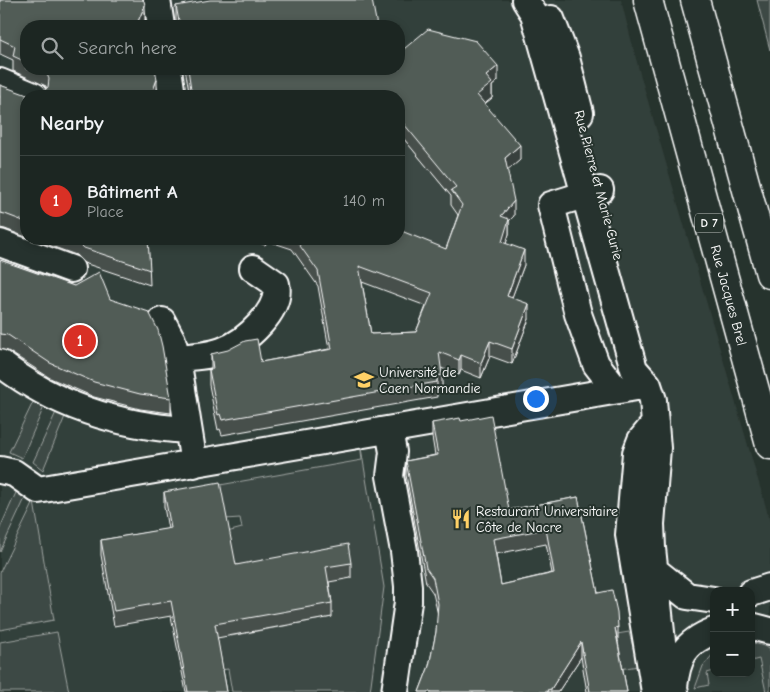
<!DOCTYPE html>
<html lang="en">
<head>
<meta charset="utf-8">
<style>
  body { margin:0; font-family:"Comic Neue",sans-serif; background:#252e2a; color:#f1f3f6 }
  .controls { position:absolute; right:15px; bottom:15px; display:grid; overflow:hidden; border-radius:10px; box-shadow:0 2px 8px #0003 }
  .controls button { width:45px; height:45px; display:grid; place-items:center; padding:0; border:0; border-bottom:1px solid #3a4340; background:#1c2622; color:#f1f3f6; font:25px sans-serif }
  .you { position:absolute; left:535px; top:398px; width:18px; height:18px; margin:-12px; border:4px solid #fff; border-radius:50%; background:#1a73e8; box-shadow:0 0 0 8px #1a73e833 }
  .badge { display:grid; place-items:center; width:32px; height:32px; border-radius:50%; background:#d93025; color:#fff; font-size:16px; font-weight:700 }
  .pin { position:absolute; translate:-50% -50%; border:2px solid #fff; box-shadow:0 1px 5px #0006 }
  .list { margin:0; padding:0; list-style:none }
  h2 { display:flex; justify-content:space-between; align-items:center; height:65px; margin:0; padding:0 20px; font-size:21px }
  h2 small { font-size:16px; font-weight:400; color:#a0a5a5 }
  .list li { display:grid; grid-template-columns:32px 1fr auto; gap:15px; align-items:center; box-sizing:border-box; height:90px; padding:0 20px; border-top:1px solid #3a4340 }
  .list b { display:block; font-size:19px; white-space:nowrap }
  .list p { margin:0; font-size:16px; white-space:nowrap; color:#a0a5a5 }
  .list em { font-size:16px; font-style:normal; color:#a0a5a5 }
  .icon { flex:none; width:28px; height:28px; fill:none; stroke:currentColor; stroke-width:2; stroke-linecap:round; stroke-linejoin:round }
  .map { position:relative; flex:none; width:770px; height:692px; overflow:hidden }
  .search { position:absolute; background:#1c2622; box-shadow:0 2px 8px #0003; left:20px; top:20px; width:385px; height:55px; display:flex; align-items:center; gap:12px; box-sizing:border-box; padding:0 18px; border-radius:20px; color:#a0a5a5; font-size:19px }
  .panel { position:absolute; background:#1c2622; box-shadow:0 2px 8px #0003; left:20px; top:90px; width:385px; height:155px; border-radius:20px }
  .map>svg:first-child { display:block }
</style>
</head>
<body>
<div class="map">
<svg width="770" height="692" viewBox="0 0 770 692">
  <rect width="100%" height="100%" fill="#26332d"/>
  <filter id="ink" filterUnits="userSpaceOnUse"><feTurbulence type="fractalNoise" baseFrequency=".02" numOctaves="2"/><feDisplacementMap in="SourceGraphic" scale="10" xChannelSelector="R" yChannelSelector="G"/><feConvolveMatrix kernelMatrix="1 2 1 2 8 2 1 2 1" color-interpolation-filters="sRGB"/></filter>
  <g filter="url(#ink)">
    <path fill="#333f3a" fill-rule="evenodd" d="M 0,0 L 621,0 L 639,70 L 770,521 L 770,692 L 0,692 ZM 26,26 L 399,26 L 399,69 L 26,69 ZM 26,96 L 399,96 L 399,239 L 26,239 ZM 714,591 L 751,591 L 751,673 L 714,673 Z"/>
    <path fill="#3e4944" stroke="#9ea4a2" d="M 757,0 L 770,0 L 770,50 Z
      M 399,133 L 456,202 L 462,220 L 445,281 L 399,239 Z
      M 35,398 L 46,402 L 22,458 L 9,452 Z
      M 58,408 L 66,414 L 43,470 L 33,462 Z
      M 360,442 L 384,587 L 370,692 L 232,692 L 228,669 L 220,670 L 213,627 L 231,636 L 332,617 L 236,579 L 227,532 L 242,528 L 240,518 L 225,519 L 220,485 L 362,460 Z
      M 19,486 L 28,492 L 0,552 L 0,528 Z
      M 34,502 L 54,620 L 0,630 L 0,572 Z
      M 57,632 L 69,692 L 0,692 L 0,642 Z
      M 629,632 L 638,666 L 620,669 L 615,643 L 617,634 Z
      M 751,642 L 770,648 L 770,692 L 766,692 L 759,659 L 751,661 Z
      M 714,653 L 714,671 L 707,673 L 709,685 L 695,688 L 703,666 Z"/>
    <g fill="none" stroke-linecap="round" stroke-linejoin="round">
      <defs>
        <path id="minor" d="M 157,0 L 161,26
          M 525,0 L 534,14 L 634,369 L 648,385 L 653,400 L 657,448 L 651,524 L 652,548 L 663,651 L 675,692
          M 551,19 L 566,58 L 580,113
          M 168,69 L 172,96
          M 0,82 L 34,96
          M 600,190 L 551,205 L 578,314 L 596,364 L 616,390
          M 0,243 L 71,269
          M 162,321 L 172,340 L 177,358
          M 0,363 C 55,406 119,426 188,430
          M 389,430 L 393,452 L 390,476 L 404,551 L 408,586 L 408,602 L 395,692
          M 194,464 L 177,358 C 192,357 208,356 222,351 C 246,342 282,310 276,284 L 253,268
          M 0,470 L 14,473 L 38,490 L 648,385
          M 653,569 L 687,596 L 714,600
          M 751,593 L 770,587
          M 751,626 L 770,631
          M 674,687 C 677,657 685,642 714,631
          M 655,692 L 629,535 L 636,453 L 641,440 L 655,423"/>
        <g id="major">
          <path id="s1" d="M 648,0 L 770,445"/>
          <path d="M 695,0 L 770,274"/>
        </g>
      </defs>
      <use href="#minor" stroke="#fff" stroke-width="30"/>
      <use href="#major" stroke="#fff" stroke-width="31"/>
      <use href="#minor" stroke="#26332d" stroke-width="26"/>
      <use href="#major" stroke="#26332d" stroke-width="28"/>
    </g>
    <path fill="#464f4b" stroke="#fff" fill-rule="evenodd" d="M 0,0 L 145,20 L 26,26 L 26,69 L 155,69 L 157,94 L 46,88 L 46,86 L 13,71 L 13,60 L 0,54 Z
      M 176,6 L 377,26 L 177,26 L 176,21 Z
      M 185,69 L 399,69 L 498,81 L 492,86 L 492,98 L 484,104 L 520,160 L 507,170 L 514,216 L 509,221 L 509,234 L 506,243 L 524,265 L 512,297 L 529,319 L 512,364 L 490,356 L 481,378 L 461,370 L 459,375 L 441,368 L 442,390 L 437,391 L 437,397 L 222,435 L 220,429 L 218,430 L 209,385 L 209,370 L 211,369 L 211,354 L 261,362 L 329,349 L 318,286 L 292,249 L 268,241 L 265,245 L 248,239 L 399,239 L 446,249 L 458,215 L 451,205 L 451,196 L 399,133 L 399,96 L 190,96 ZM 362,282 L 426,306 L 416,332 L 371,334 Z
      M 0,85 L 26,96 L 26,237 L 5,229 L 0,228 Z
      M 32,239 L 148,239 L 150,285 L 84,263 L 76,255 Z
      M 0,260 L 110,299 L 171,398 L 171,413 L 140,409 L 94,397 L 50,378 L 8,351 L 0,349 Z
      M 461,421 L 509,510 L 578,497 L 598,593 L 618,642 L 627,692 L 587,692 L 581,657 L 558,692 L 419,692 L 429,666 L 436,632 L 438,615 L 433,593 L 426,583 L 406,475 L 406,461 L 435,455 L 432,437 L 432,423 ZM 546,544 L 552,573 L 501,585 L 496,554 Z
      M 164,492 L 236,565 L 351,563 L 351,578 L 329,582 L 332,603 L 332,617 L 217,638 L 227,692 L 186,692 L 171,616 L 114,626 L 101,555 L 101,540 L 168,529 L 164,507 Z"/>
    <path fill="#39403d" stroke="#fff" d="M 145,5 L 145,20 L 142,26 L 136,26 Z
      M 498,66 L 498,81 L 492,86 L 492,98 L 477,110 L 477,95 L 486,76 Z
      M 157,79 L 157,94 L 156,96 L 151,96 Z
      M 520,145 L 520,160 L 505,173 L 505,158 Z
      M 514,201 L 514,216 L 509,221 L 509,234 L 502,257 L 501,216 Z
      M 265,239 L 268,239 L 268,241 L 265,245 Z
      M 524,250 L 524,265 L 507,311 L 507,296 Z
      M 529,304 L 529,319 L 512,364 L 512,349 Z
      M 490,341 L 490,356 L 481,378 L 481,363 Z
      M 461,355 L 461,370 L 459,375 L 459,360 Z
      M 442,375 L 442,390 L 437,391 L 437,376 Z
      M 618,627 L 618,642 L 615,628 Z
      M 581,642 L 581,657 L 558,692 L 551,692 L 551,689 Z"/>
    <path fill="#515c57" stroke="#fff" fill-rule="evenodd" d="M 0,0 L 143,0 L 144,1 L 145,5 L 136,26 L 26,26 L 26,62 L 13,56 L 15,46 L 0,39 Z
      M 210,0 L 372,0 L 377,26 L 180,26 L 176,6 Z
      M 428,29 L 476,41 L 498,66 L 486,76 L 492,83 L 477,95 L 520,145 L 505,158 L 514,201 L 501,216 L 509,219 L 502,242 L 524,250 L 507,296 L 529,304 L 512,349 L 490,341 L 481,363 L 461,355 L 459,360 L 439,352 L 442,375 L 437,376 L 437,382 L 222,420 L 220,414 L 218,415 L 209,370 L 213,369 L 211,354 L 228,350 L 245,341 L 257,339 L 261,362 L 332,349 L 318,271 L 295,239 L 399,239 L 399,230 L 446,249 L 462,205 L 451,190 L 456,187 L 399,118 L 399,96 L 192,96 L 188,69 L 399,69 L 399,53 ZM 359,266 L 432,293 L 416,332 L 371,334 Z
      M 40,69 L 155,69 L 157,79 L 151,96 L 38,96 L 48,87 L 49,79 L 46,72 Z
      M 0,85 L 30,96 L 26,96 L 26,222 L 5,214 L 0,213 Z
      M 73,239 L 148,239 L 150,270 L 84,248 L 76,240 Z
      M 0,260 L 74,286 L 99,272 L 110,299 L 149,312 L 158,330 L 162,346 L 171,398 L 140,394 L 94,382 L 50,363 L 8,335 L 0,334 Z
      M 491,415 L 509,510 L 578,497 L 598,593 L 612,590 L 617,612 L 618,627 L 615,628 L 627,692 L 590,692 L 581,642 L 551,689 L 547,690 L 548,692 L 419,692 L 429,666 L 436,632 L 438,604 L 433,578 L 426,568 L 406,461 L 438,455 L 432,423 L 460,418 L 461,421 ZM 546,529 L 554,573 L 501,585 L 493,539 Z
      M 220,482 L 236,565 L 348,544 L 351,563 L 326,567 L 332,603 L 215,624 L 227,692 L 188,692 L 171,601 L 114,611 L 101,540 L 171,528 L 164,492 Z"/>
  </g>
  <defs>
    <symbol id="university-bare" viewBox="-9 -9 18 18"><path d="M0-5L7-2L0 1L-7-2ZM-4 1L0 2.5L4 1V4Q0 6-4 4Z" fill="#ffd166" stroke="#26332d" stroke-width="2.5" paint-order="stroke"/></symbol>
    <symbol id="restaurant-bare" viewBox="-9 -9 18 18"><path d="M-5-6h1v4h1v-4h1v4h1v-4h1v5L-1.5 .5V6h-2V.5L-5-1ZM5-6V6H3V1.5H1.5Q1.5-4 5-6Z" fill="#ffd166" stroke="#26332d" stroke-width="2.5" paint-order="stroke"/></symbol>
  </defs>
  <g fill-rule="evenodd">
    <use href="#university-bare" x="350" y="366" width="28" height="28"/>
    <use href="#restaurant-bare" x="447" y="505" width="28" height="28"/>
  </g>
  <g text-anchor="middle" stroke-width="4" stroke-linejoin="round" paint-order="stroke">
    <rect fill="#26332d" stroke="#bec2c0" stroke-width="1" x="695" y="213.5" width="28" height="19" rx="4"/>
    <g font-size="12" font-weight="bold" fill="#fff">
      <text x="709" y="227">D 7</text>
    </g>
    <g font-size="14" fill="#fff" stroke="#26332d">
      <text transform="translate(599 185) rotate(75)" y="5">Rue Pierre et Marie Curie</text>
      <text dy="5" stroke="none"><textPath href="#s1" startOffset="306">Rue Jacques Brel</textPath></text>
    </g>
    <g font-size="14" fill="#fff" stroke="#26332d" text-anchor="start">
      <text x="379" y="377">Université de<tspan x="379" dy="16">Caen Normandie</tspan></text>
      <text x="476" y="516">Restaurant Universitaire<tspan x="476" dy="16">Côte de Nacre</tspan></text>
    </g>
  </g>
</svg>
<div class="controls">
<button>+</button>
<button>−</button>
</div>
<div class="you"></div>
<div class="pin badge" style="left:80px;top:341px">1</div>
<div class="search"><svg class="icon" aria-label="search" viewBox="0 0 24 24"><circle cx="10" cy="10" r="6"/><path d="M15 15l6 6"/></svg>Search here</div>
<section class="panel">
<h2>Nearby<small></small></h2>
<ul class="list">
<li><span class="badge">1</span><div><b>Bâtiment A</b><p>Place</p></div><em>140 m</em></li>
</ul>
</section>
</div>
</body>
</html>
